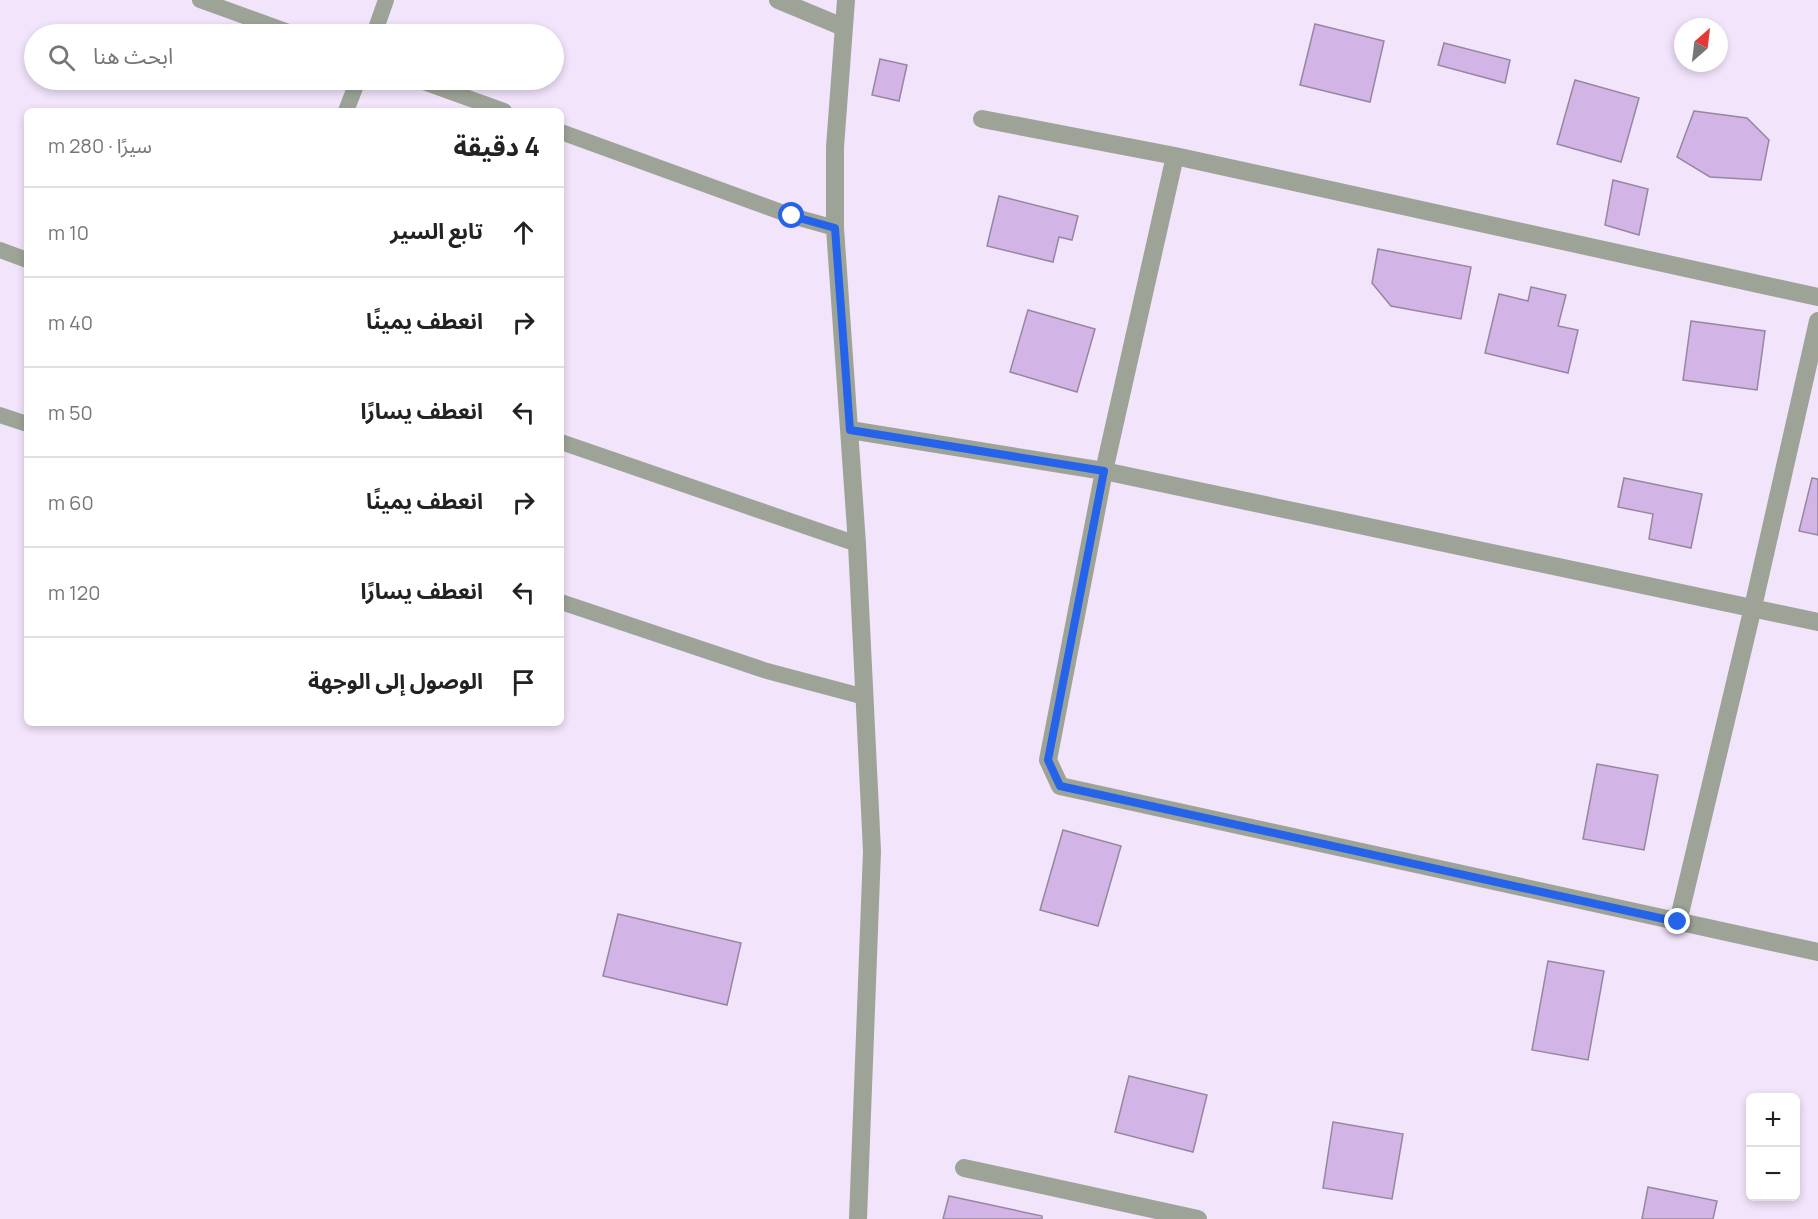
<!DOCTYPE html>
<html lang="ar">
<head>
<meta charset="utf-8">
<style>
  body { margin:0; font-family:Manrope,"Noto Sans Arabic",sans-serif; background:#f6f6f6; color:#222; direction:rtl }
  .controls { position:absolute; right:18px; bottom:18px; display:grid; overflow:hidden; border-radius:9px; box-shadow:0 3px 9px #0003 }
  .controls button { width:54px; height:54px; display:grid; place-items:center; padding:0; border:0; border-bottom:2px solid #e0e0e0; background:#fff; color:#222; font:30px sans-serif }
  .compass { position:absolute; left:1674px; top:18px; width:54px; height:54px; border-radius:50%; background:#fff; box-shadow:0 3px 9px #0003; rotate:28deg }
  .stop { position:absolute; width:18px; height:18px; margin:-14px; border:4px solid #2563eb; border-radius:50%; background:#fff }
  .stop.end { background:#2563eb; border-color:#fff; box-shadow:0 2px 6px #0008 }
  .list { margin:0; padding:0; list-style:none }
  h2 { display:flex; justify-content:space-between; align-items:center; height:78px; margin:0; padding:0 24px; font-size:26px }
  h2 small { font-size:20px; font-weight:400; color:#767676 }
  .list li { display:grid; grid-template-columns:39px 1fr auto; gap:18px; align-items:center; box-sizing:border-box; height:90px; padding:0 24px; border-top:2px solid #e0e0e0 }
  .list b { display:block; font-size:22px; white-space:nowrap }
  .list em { font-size:20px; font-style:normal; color:#767676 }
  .icon { flex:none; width:33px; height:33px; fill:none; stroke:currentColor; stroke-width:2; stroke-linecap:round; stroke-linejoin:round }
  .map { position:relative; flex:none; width:1818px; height:1219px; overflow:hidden; direction:ltr }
  .search { position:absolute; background:#fff; box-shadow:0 3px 9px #0003; left:24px; top:24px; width:540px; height:66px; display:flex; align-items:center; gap:15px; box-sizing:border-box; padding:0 21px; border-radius:33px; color:#767676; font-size:22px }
  .panel { position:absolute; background:#fff; box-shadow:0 3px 9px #0003; left:24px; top:108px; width:540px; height:618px; border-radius:9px; direction:rtl }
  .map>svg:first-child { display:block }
</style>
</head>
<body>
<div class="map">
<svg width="1818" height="1219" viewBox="0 0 1818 1219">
  <rect width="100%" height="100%" fill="#f2e4fb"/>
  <path fill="#d3b4e7" stroke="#9686a0" stroke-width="1.5" d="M 1315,24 L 1384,41 L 1370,102 L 1300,85 Z
    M 1444,43 L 1510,60 L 1505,83 L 1438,65 Z
    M 880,59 L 907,65 L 899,101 L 872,95 Z
    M 1575,80 L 1639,98 L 1621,162 L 1557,144 Z
    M 1694,111 L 1747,118 L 1769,140 L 1761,180 L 1710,177 L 1677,157 Z
    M 1613,180 L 1648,189 L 1639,235 L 1605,225 Z
    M 999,196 L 1078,216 L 1072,240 L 1059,237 L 1053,262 L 987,246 Z
    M 1378,249 L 1471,267 L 1461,319 L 1391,306 L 1372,283 Z
    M 1531,287 L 1566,295 L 1558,326 L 1578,330 L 1568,373 L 1485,353 L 1499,294 L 1528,301 Z
    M 1028,310 L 1095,329 L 1077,392 L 1010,372 Z
    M 1691,321 L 1765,331 L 1757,390 L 1683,380 Z
    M 1624,478 L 1702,494 L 1691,548 L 1649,539 L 1653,514 L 1618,507 Z
    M 1812,478 L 1818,479 L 1818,535 L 1799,531 Z
    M 1597,764 L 1658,775 L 1644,850 L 1583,839 Z
    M 1063,830 L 1121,846 L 1098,926 L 1040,910 Z
    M 618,914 L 741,943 L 727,1005 L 603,976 Z
    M 1548,961 L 1604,971 L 1588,1060 L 1532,1050 Z
    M 1129,1076 L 1207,1095 L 1193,1152 L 1115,1132 Z
    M 1333,1122 L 1403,1134 L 1392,1199 L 1323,1188 Z
    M 1648,1187 L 1717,1201 L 1713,1219 L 1642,1219 Z
    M 949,1196 L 1042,1216 L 1042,1219 L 943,1219 Z"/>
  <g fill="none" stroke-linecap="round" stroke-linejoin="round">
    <path stroke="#9da497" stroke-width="16" d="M 200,0 L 294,34
      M 374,34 L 386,0
      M 418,80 L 504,111
      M 346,111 L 358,80
      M 561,132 L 792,216 L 835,228
      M 0,250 L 27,260
      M 0,415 L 27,424
      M 561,442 L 857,544
      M 561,602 L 767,671 L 865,697"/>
    <path stroke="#9da497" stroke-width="18" d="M 778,0 L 843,27
      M 982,119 L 1175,156 L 1818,297
      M 1175,156 L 1104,471 L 1048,760 L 1060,786 L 1818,952
      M 850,430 L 1104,471 L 1818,622
      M 1678,922 L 1753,607 L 1818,321
      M 964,1168 L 1198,1219"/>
    <path stroke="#9da497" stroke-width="18" d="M 846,0 L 835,147 L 835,228 L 857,544 L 872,851 L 858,1219"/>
  </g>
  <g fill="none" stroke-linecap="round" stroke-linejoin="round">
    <path stroke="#2563eb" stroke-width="8" d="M 792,216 L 835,228 L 850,430 L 1104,471 L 1048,760 L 1060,786 L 1678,922"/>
  </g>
</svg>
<div class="controls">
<button>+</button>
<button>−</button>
</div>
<svg class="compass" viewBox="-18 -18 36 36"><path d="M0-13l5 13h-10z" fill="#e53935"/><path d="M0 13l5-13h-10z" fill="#767676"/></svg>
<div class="stop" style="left:792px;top:216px"></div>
<div class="stop end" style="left:1678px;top:922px"></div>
<div class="search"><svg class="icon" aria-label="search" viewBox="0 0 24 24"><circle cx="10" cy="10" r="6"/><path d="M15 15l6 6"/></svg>ابحث هنا</div>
<section class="panel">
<h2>4 دقيقة<small>سيرًا · 280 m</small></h2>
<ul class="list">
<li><svg class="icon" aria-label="ahead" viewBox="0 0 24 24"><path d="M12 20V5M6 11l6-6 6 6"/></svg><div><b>تابع السير</b></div><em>10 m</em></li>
<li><svg class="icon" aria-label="right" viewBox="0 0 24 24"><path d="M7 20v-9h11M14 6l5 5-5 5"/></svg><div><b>انعطف يمينًا</b></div><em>40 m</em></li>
<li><svg class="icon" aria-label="left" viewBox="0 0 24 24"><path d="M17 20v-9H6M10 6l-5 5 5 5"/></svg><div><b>انعطف يسارًا</b></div><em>50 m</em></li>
<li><svg class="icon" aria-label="right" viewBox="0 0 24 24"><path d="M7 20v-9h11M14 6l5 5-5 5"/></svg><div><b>انعطف يمينًا</b></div><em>60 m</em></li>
<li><svg class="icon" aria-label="left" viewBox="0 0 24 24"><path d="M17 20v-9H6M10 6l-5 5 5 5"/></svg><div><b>انعطف يسارًا</b></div><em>120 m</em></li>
<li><svg class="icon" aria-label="arrive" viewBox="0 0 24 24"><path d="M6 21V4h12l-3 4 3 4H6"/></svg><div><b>الوصول إلى الوجهة</b></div></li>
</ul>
</section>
</div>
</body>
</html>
